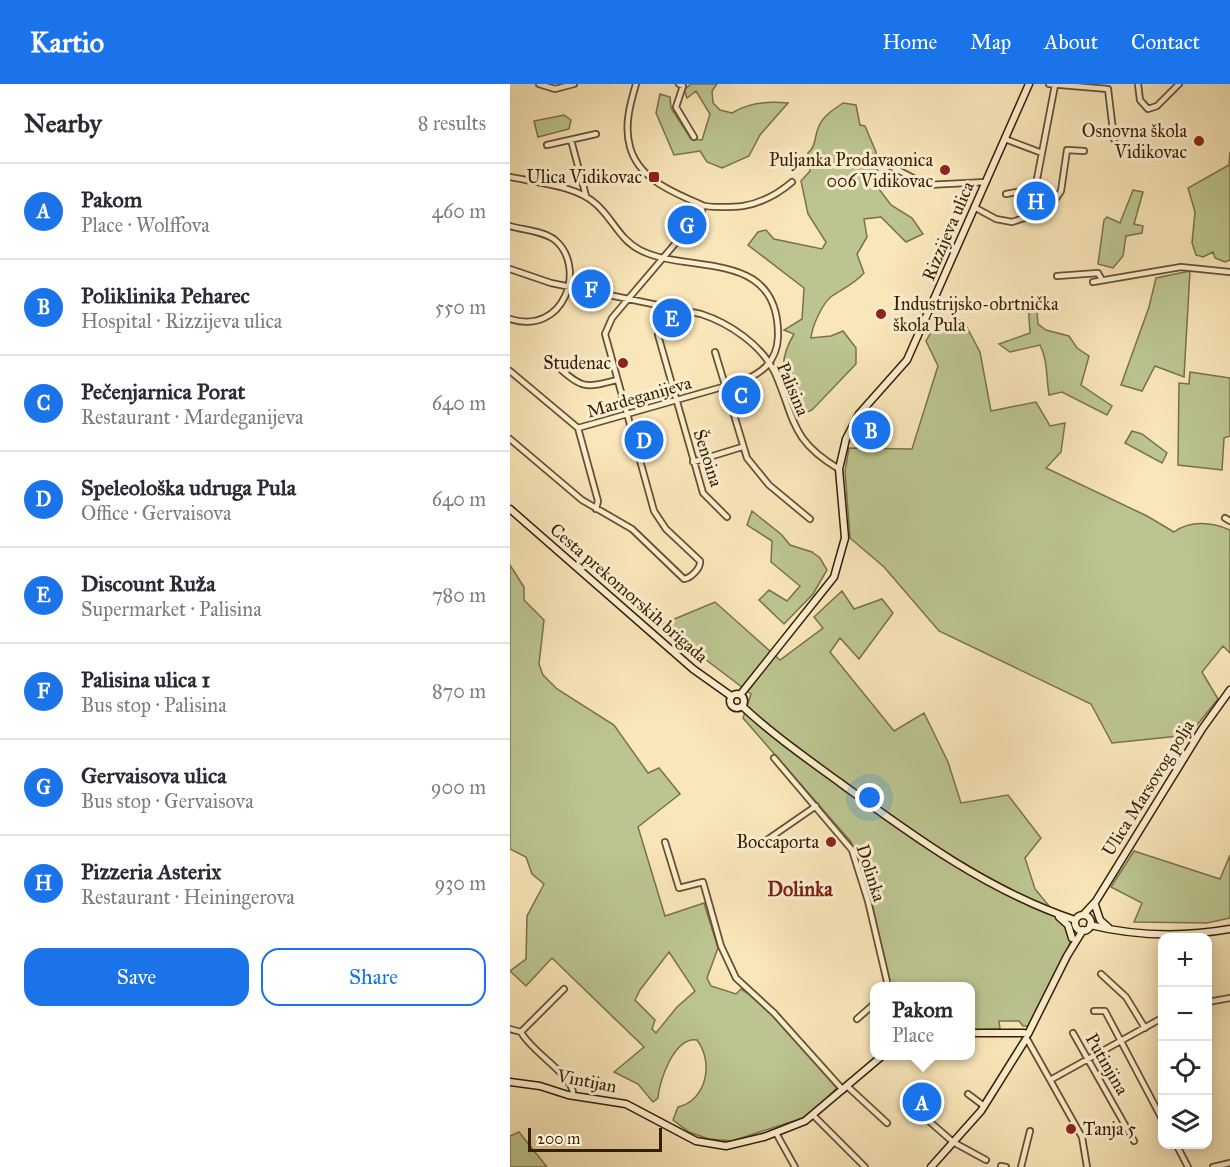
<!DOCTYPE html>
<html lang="en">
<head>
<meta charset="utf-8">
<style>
  body { margin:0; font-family:"IM FELL Great Primer",serif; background:#f7f7f7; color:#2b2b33 }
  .controls { position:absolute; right:18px; bottom:18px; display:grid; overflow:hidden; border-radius:12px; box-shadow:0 3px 15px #0003 }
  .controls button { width:54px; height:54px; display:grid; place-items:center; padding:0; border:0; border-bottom:2px solid #e1e1e2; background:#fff; color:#2b2b33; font:30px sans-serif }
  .scale { position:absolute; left:18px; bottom:15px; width:134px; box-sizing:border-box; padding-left:6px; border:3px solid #361e01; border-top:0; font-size:16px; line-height:21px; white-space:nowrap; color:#361e01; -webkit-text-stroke:4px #fbefd2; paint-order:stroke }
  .you { position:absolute; left:360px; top:714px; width:21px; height:21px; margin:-15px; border:4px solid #fff; border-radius:50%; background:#1a73e8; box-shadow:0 0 0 9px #1a73e833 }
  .badge { display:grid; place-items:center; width:39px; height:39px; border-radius:50%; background:#1a73e8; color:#fff; font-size:20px; font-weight:700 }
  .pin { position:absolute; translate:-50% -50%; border:3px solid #fff; box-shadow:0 2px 6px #0006 }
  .popup { position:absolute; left:360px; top:898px; width:105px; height:78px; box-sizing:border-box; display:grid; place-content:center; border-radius:12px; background:#fff; filter:drop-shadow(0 2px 4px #0005); font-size:20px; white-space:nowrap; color:#7c7c81 }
  .popup b { font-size:22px; color:#2b2b33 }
  .popup::after { content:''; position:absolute; left:50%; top:100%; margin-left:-12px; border:12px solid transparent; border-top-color:#fff }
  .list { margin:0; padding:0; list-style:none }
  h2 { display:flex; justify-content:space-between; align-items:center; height:78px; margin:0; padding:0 24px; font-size:26px }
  h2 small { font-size:20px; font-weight:400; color:#7c7c81 }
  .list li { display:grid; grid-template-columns:39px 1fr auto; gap:18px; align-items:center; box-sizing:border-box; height:96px; padding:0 24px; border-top:2px solid #e1e1e2 }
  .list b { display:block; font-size:22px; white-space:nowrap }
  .list p { margin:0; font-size:20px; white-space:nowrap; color:#7c7c81 }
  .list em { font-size:20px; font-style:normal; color:#7c7c81 }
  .actions { display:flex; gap:12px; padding:18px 24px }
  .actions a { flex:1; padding:14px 0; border:2px solid #1a73e8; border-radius:18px; text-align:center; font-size:21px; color:#1a73e8 }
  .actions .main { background:#1a73e8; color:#fff }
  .icon { flex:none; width:33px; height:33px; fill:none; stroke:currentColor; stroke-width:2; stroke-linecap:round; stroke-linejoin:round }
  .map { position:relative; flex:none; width:720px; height:1083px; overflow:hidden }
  header { display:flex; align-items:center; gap:36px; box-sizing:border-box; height:84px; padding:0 30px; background:#1a73e8; color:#fff }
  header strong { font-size:28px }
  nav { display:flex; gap:33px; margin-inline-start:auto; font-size:21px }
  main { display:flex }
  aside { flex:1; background:#fff }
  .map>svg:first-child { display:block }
</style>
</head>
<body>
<header>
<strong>Kartio</strong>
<nav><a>Home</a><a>Map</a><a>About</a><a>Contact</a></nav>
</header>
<main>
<aside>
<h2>Nearby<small>8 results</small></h2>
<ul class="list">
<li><span class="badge">A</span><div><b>Pakom</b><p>Place · Wolffova</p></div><em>460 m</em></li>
<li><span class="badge">B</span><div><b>Poliklinika Peharec</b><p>Hospital · Rizzijeva ulica</p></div><em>550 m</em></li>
<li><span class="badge">C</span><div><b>Pečenjarnica Porat</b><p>Restaurant · Mardeganijeva</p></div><em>640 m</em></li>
<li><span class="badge">D</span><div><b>Speleološka udruga Pula</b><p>Office · Gervaisova</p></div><em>640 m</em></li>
<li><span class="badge">E</span><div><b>Discount Ruža</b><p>Supermarket · Palisina</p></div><em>780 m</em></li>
<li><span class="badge">F</span><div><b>Palisina ulica 1</b><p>Bus stop · Palisina</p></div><em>870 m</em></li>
<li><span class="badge">G</span><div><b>Gervaisova ulica</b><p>Bus stop · Gervaisova</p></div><em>900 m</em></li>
<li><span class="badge">H</span><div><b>Pizzeria Asterix</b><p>Restaurant · Heiningerova</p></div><em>930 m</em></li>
</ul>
<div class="actions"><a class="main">Save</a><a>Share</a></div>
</aside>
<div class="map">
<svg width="720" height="1083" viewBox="0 0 720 1083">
  <rect width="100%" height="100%" fill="#f9e6b9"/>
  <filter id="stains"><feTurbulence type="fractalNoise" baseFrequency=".00333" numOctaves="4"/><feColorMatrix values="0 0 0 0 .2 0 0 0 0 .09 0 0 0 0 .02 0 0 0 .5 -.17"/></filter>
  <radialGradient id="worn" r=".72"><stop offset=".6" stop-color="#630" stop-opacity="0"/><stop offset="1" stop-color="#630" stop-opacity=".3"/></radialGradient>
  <path fill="#bcc590" stroke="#797248" stroke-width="1.5" fill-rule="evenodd" d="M 181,0 L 207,0 L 202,7 L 203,19 L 210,26 L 222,29 C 238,19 258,17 278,19 L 250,51 L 239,72 L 212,84 L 197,78 L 190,67 L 164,71 L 146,29 L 150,10 L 160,13 L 161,24 L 181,55 L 192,56 L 200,30 L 186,7 L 177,14 L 174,6 Z
    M 333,19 L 346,21 L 350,41 L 355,42 L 366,68 L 369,105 L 381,121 L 402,134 L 413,150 L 396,158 L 371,133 L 354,135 L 357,153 L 347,170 L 354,189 C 344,200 334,204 322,212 C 313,218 302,242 301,254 L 321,252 L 333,247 L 346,264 L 346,280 L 302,326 L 291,331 C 278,297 263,285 284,250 L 274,246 L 292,235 L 294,204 L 238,161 L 248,148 L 256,146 L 264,155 L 312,165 L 316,158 L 298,130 L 291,97 L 300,87 L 298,69 C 307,61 304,52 309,42 C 313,32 324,25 333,19 Z
    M 54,31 L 61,36 L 59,45 L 28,53 L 24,37 Z
    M 720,68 L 720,176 L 715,178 L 705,174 L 703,168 L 693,173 L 686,171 L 682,159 L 685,128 L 678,104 L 719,81 Z
    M 623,106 L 633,108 L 624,140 L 633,142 L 632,149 L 616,152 L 613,172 L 603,184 L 588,180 L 594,136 L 597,133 L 610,139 Z
    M 680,187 L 674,293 L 645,282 L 632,307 L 611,301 L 639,223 L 646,194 Z
    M 526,216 L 528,240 L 536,246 L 559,252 L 567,264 L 579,272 L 571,301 L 602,322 L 597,331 L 552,308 L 539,311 C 536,293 538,277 530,261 L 500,268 L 489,260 L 520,249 L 518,217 Z
    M 428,236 L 453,236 L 470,268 L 481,327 L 526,318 L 540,342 L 555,339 L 551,368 L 536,384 L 637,432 L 664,448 C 680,436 702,438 720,446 L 720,569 L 713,562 L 692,588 L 708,615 L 679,651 L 602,659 L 581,620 L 429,547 L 374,483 L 340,454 L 335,387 L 339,364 L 402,365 L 428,282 L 416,257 Z
    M 680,288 L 720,294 L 720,352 L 714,354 L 712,386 L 668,381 L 669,299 L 679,300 Z
    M 622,347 L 632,350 L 657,369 L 652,379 L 615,359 Z
    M 242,427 L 272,451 L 280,461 L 302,468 L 310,474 L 317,486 L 303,510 L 274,540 L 249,516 L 259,506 L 277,517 L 290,502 L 261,478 L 262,457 L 237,441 Z
    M 0,481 L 14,503 L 14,516 L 34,536 L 29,580 L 33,591 L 47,605 L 104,641 L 138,689 L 149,684 L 170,710 L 128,743 L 155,832 L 194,819 L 208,864 L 197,894 L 201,902 L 226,910 L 231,905 L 251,918 L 327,1004 L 296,1033 L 222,1057 L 199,1055 L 179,1048 L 163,1036 L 168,1023 C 197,1016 204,978 187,956 C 164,953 149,997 148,1014 L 143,1018 L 128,1000 L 104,988 L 134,963 L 42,874 L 16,902 L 0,887 L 16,875 L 17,832 L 34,800 L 22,790 L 16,773 L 0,765 ZM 159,868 L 185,907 L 167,923 L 146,949 L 142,945 L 145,936 L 125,916 L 130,906 Z
    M 332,507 L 344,525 L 372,515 L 383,529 L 349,575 L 330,554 L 320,568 L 384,647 L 414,629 L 438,678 L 451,719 L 498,711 L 531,754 L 515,774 L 525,805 L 554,840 L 560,859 L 518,942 L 513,942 L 509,937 L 489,937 L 490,945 L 460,946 L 460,902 L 381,902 L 361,816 L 341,758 L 233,634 L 241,610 L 150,541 L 205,518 L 270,576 L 313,544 L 304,533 Z
    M 624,767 L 710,795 L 720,771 L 720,834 L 697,839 L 624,838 L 632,819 L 601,803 Z
    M 9,1048 L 37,1083 L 0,1083 L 0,1052 Z"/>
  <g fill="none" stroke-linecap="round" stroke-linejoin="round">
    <defs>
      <path id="street" d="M 29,0 L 45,5 L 64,0
        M 126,0 C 120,20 114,42 120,63 C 129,96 165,109 192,121 C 198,124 225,123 233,122 C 251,119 268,110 282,98
        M 169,0 L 173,2 L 166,23 L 184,53
        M 539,0 L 598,5 L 604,55
        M 628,0 L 630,16 L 638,25 L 647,22 L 669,0
        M 495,55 L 532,69
        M 61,56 L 76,112
        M 37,61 L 86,50
        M 379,77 L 380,82 L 417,101 L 476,98
        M 0,93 C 27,99 65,101 86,120 C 103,135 109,155 130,166 C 178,191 270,163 268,253 C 267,278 251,290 230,298 L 68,344
        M 496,110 L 517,106 L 526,100
        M 538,121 L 526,100 L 545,1
        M 464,123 L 486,135 L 502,138 L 526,130 L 545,116 L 551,107 L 557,66 L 574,67
        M 0,142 C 13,146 34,147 45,156 C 77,183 55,252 0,235
        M 0,185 L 41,199 L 191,230 C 219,239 252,261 265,289 C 285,335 280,356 329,385
        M 547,192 L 588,189 L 592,196
        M 583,198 L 671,183 L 720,188
        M 148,251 L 193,409 L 217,433
        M 205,268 L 237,374 L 259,401 L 300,435
        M 48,283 C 73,305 75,304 107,296
        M 0,287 L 68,344 L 88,417 L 86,425
        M 0,355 L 72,416 L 122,445 L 174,495 C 181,494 191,484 190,477 L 156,445 L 144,427 L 95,250 L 102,234 L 192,128 L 192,122
        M 183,378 L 232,363
        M 715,434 L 720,437
        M 264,674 L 342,766 L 358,817 L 378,902
        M 155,758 L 169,804 L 193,798 L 211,862 L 226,894 L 264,929 L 333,1006
        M 254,758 L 306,722
        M 591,890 L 616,913 L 635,944
        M 698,918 L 720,914
        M 584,927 L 595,927 L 652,1035
        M 347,935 L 364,920
        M 0,945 L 11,948
        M 11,948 C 21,968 66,993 63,1012
        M 11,948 L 54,905
        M 563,949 L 624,1057
        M 517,955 L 572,1053 L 577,1083
        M 542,995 L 652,934
        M 337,1002 L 377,1039
        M 458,1010 L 474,1022
        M 404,1024 L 443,1058 L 476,1076
        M 304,1032 L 355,1083
        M 266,1049 L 285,1083
        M 666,1060 L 678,1083
        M 491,1082 L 496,1083
        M 511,1083 L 520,1047
        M 703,1083 L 720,1079"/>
      <path id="secondary" d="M 0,425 L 183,585 L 221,612
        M220 617a7 7 0 1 1 14 0a7 7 0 1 1-14 0Z
        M 230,611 L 324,493 L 335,454 L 329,385 L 336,355 L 349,330 L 397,276 L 519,0
        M 232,622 C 262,650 296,674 329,698 C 403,752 478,807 565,836
        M 585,821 L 590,836 L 599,844
        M 573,831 L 586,817 L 692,645 L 720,606
        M565 839a8 8 0 1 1 16 0a8 8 0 1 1-16 0Z
        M 549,833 L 558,841 L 562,854
        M 580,841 C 625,852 674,853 720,845
        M 460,949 L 514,949
        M 518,950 L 557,872 L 573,846
        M 0,998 L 30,1002 L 58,1011 L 116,1020 L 186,1057 L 216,1062 L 254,1053 L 295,1037 L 372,972
        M 421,1083 L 471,1027 L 516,955"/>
    </defs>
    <use href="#street" stroke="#67502f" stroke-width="8"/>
    <use href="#secondary" stroke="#361e01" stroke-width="9"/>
    <use href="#street" stroke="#fbefd2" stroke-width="4.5"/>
    <use href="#secondary" stroke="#fbefd2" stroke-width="6"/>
  </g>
  <g fill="#8f2418" stroke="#fbefd2" stroke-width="2">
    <circle cx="689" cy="57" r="6"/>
    <circle cx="435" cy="86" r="6"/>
    <rect x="138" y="87" width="12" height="12" rx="3"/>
    <circle cx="371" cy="230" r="6"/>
    <circle cx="113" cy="279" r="6"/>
    <circle cx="321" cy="758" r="6"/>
    <circle cx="561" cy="1045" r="6"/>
  </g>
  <g text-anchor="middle" stroke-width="6" stroke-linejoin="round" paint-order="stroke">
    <g font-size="18" fill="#361e01" stroke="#fbefd2" text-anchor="end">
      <text x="677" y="53">Osnovna škola<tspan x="677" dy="21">Vidikovac</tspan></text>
      <text x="423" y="82">Puljanka Prodavaonica<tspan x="423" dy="21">006 Vidikovac</tspan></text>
      <text x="132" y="99">Ulica Vidikovac</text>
      <text x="383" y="226" text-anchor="start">Industrijsko-obrtnička<tspan x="383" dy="21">škola Pula</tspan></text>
      <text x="101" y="285">Studenac</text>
      <text x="309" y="764">Boccaporta</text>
      <text x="573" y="1051" text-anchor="start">Tanja 5</text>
    </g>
    <g font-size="18" fill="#361e01" stroke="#fbefd2">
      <text transform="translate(438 147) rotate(-67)" y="6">Rizzijeva ulica</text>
      <text transform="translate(283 305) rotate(67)" y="6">Palisina</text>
      <text transform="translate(129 313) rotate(-16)" y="6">Mardeganijeva</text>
      <text transform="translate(198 374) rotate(72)" y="6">Šenoina</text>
      <text transform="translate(119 509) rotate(41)" y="6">Cesta prekomorskih brigada</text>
      <text transform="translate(638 704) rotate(-58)" y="6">Ulica Marsovog polja</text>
      <text transform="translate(361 789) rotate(72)" y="6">Dolinka</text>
      <text transform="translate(597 980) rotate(60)" y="6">Putinjina</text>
      <text transform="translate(77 997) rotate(11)" y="6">Vintijan</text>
    </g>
    <g font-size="20" font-weight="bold" fill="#7a1f14" stroke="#fbefd2">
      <text x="290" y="812">Dolinka</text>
    </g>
  </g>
  <rect width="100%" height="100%" filter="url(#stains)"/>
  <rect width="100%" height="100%" fill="url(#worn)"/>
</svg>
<div class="controls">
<button>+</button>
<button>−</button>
<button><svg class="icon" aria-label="locate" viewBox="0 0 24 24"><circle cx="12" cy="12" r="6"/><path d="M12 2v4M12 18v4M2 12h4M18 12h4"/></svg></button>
<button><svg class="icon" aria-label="layers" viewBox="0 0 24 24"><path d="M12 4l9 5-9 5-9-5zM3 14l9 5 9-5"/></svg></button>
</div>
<div class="scale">200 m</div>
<div class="you"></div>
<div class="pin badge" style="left:412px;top:1018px">A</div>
<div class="popup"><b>Pakom</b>Place</div>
<div class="pin badge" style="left:361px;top:346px">B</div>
<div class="pin badge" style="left:231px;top:311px">C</div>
<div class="pin badge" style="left:134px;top:356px">D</div>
<div class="pin badge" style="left:162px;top:234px">E</div>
<div class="pin badge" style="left:81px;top:205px">F</div>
<div class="pin badge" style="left:177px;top:141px">G</div>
<div class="pin badge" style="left:526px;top:117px">H</div>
</div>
</main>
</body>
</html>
